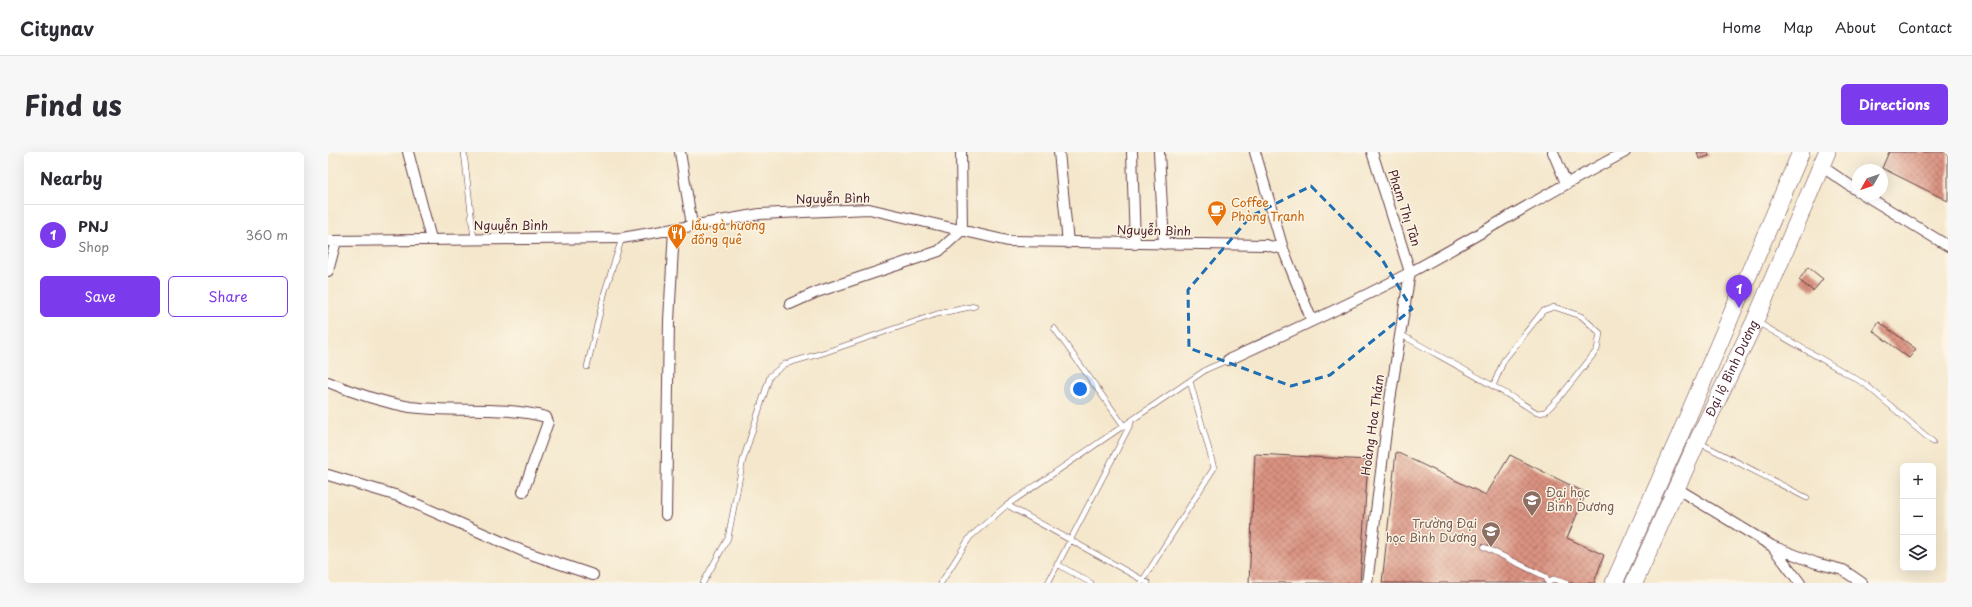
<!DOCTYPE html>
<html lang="en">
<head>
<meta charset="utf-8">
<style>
  body { margin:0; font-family:"Playpen Sans",sans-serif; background:#f7f7f7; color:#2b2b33 }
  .controls { position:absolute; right:12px; bottom:12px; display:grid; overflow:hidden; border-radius:6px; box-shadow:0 4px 16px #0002 }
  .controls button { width:36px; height:36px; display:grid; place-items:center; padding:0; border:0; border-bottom:1px solid #e1e1e2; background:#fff; color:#2b2b33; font:20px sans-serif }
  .compass { position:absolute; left:1524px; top:12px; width:36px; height:36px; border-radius:50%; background:#fff; box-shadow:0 4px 16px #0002; rotate:230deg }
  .you { position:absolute; left:752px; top:237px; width:14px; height:14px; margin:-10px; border:3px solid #fff; border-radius:50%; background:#1a73e8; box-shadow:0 0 0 6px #1a73e833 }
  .badge { display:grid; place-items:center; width:26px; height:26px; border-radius:50%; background:#7c3aed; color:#fff; font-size:13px; font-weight:700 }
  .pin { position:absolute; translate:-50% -33px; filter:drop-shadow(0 1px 2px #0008) }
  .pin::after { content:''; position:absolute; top:21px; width:14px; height:12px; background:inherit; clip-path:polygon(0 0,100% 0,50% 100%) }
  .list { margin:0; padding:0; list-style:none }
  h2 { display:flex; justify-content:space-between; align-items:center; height:52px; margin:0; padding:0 16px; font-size:17px }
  h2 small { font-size:13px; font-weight:400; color:#7c7c81 }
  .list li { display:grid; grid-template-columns:26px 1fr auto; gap:12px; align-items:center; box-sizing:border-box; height:60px; padding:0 16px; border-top:1px solid #e1e1e2 }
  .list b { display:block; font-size:15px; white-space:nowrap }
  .list p { margin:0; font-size:13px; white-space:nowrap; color:#7c7c81 }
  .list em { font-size:13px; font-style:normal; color:#7c7c81 }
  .actions { display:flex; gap:8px; padding:12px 16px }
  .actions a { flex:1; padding:9px 0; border:1px solid #7c3aed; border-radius:6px; text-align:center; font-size:14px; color:#7c3aed }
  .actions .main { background:#7c3aed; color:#fff }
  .icon { flex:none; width:22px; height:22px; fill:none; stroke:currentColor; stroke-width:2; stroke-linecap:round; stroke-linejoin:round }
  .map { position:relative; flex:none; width:1620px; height:431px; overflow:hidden; border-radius:6px }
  header { display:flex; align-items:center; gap:24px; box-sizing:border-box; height:56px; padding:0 20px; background:#fff; border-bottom:1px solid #e1e1e2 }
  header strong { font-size:19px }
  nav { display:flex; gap:22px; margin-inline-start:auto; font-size:14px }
  .intro { display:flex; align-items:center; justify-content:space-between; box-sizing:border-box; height:96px; padding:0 24px }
  h1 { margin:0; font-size:28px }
  .button { padding:10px 18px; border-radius:6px; background:#7c3aed; color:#fff; font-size:14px; font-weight:700 }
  main { display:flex; gap:24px; padding:0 24px }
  aside { flex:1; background:#fff; border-radius:6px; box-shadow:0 4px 16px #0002 }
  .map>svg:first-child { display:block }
</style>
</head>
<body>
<header>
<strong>Citynav</strong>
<nav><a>Home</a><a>Map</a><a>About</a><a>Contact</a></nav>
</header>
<div class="intro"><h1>Find us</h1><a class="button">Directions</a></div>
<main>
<aside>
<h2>Nearby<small></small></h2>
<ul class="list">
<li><span class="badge">1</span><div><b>PNJ</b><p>Shop</p></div><em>360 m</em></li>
</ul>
<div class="actions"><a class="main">Save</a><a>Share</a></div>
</aside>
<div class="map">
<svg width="1620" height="431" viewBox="0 0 1620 431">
  <defs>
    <pattern id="building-cross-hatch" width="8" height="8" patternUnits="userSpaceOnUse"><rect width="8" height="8" fill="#da9381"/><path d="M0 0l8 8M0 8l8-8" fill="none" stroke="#b3776a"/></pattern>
  </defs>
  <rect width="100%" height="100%" fill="#fcf5e5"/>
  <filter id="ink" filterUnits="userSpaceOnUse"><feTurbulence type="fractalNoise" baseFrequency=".025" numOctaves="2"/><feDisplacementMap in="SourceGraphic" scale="8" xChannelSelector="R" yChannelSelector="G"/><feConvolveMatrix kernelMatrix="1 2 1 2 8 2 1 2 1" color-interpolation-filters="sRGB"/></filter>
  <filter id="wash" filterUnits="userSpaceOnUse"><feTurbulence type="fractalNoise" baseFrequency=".012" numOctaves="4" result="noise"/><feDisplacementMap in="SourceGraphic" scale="16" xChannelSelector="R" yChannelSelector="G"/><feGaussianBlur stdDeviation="0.9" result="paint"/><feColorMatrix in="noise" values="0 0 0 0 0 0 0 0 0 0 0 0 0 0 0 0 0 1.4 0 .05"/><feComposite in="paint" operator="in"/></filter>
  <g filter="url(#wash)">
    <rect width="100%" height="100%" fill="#f4e7cc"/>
    <g id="blocks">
      <path fill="url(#building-cross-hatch)" d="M 1369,0 L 1380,0 L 1381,4 L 1371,7 Z
        M 1561,0 L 1620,0 L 1620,49 L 1554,16 Z
        M 1480,115 L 1495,127 L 1485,139 L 1471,128 Z
        M 1551,170 L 1588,197 L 1581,206 L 1545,179 Z
        M 1068,300 L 1158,343 L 1182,303 L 1258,341 L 1239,386 L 1276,403 L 1266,431 L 1054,431 Z
        M 927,302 L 1040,308 L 1032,431 L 921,431 Z"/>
    </g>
  </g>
  <g filter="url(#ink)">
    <use href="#blocks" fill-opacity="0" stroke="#643d43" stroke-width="1"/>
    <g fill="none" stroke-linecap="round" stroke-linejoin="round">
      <defs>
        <path id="service" d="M 136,0 L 146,87
          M 1429,170 L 1537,232 L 1605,290
          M 726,176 L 796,274
          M 1072,182 C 1118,208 1165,232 1209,261 L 1217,260 L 1231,246 L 1269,198 L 1272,181 L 1253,164 L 1226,155 L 1215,159 L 1176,208 L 1165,234
          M 259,215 L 277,139 L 294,86
          M 1372,291 L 1479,346
          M 679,353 L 820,431
          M 1156,395 L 1218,425 L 1220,431
          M 729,412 L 763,431
          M 375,431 L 400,386 L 415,308 L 442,224 L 457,212 L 498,200 L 609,162 L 647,154
          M 613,431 L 642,385 L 679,353 L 879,217 L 900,208
          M 720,431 L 803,271
          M 813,431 L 886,316 L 862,229
          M 1220,431 L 1225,427 L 1238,431"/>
        <path id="minor" d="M 80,0 L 103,87
          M 352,0 L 364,73
          M 731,0 L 740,91
          M 804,0 L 807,92
          M 831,0 L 836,92
          M 927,0 L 955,97
          M 1225,0 L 1238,31
          M 1493,14 L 1530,39
          M 1535,42 L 1620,94
          M 0,89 L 294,86 L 432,62 L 541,57 L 680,89 L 938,93 L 955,97 L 984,169
          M 0,119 L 8,89
          M 462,152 L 489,140 L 611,99 L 634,78 L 633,0
          M 900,208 C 961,180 1023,152 1083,120 C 1155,81 1224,38 1297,0
          M 0,230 C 26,241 53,250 82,255 C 127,261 174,253 218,265 L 220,270 L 195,340
          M 0,323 L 70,344 L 197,400 L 265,423
          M 1348,336 L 1444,394 L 1488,411 L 1515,418 L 1534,431
          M 338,363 L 341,169 L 346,77
          M 1444,394 L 1472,431
          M 1039,431 L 1062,248 L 1082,120 L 1044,0"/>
        <g id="trunk">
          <path d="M 1286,431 L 1352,283 L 1473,0"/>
          <path id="s1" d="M 1306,431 L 1369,290 L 1427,169 L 1499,0"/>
        </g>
      </defs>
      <use href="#service" stroke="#643d43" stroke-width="6"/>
      <use href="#minor" stroke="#643d43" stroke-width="12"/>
      <use href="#trunk" stroke="#643d43" stroke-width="18"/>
      <use href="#service" stroke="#fff" stroke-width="5"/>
      <use href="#minor" stroke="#fff" stroke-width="10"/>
      <use href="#trunk" stroke="#fff" stroke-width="17"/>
    </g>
  </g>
  <path fill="none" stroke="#1f6fb2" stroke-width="3" stroke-dasharray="8 5" stroke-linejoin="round" d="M 983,34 L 1052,104 L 1084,157 L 1002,223 L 963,234 L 861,196 L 860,138 L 923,64 Z"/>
  <defs>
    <symbol id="cafe-pin" viewBox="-11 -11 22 30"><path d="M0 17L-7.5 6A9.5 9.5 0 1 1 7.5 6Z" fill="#e8710a" stroke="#fcf5e5"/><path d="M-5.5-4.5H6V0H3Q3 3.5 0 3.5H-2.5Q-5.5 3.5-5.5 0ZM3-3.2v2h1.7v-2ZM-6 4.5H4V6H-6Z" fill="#fff"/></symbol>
    <symbol id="restaurant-pin" viewBox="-11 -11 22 30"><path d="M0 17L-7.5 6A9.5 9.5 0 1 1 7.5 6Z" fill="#e8710a" stroke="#fcf5e5"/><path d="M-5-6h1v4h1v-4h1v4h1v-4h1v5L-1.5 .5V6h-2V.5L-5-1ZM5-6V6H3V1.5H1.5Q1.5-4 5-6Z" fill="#fff"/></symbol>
    <symbol id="university-pin" viewBox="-11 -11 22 30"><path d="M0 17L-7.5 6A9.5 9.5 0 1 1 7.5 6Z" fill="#8d6e63" stroke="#fcf5e5"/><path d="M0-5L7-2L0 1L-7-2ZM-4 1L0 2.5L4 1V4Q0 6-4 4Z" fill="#fff"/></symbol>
  </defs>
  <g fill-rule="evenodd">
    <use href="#cafe-pin" x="878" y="47" width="22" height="30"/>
    <use href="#restaurant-pin" x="338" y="70" width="22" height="30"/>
    <use href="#university-pin" x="1193" y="337" width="22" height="30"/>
    <use href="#university-pin" x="1152" y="368" width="22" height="30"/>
  </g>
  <g text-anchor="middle" stroke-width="3" stroke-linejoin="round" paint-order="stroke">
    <g font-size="12" fill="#4a1f2b" stroke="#fcf5e5">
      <text transform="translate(505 47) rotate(-1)" y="4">Nguyễn Bình</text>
      <text transform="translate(1076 56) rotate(72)" y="4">Phạm Thị Tân</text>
      <text x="183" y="78">Nguyễn Bình</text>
      <text transform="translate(826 79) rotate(1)" y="4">Nguyễn Bình</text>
      <text dy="4" stroke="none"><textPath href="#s1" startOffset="236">Đại lộ Bình Dương</textPath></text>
      <text transform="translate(1045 273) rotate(-82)" y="4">Hoàng Hoa Thám</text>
    </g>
    <g font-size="12" fill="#c56008" stroke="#fcf5e5" text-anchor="start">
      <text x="903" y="55">Coffee<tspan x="903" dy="14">Phòng Tranh</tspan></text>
      <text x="363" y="78">lẩu gà hương<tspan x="363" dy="14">đồng quê</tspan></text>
    </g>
    <g font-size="12" fill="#785e54" stroke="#fcf5e5" text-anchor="start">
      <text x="1218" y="345">Đại học<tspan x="1218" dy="14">Bình Dương</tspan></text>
      <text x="1149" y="376" text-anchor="end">Trường Đại<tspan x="1149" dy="14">học Bình Dương</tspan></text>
    </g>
  </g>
</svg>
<div class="controls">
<button>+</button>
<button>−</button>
<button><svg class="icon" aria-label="layers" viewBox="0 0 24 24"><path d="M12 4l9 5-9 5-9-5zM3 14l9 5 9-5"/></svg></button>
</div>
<svg class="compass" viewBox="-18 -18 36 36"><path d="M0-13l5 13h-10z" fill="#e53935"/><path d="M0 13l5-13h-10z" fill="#7c7c81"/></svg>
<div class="you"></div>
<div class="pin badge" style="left:1411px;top:156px">1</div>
</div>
</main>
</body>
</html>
